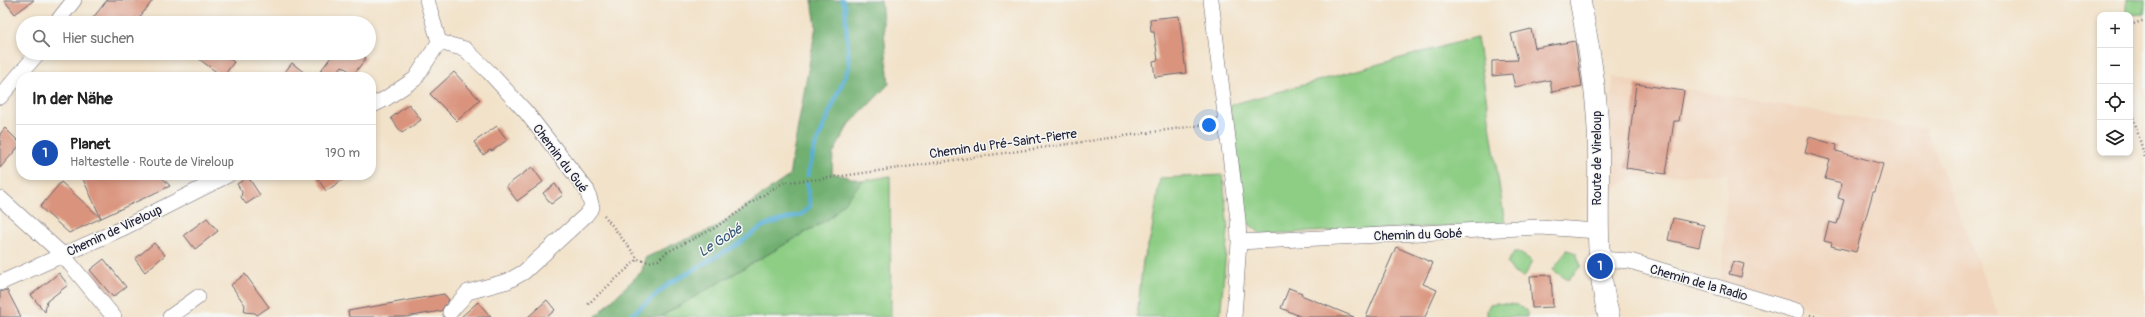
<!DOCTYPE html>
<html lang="de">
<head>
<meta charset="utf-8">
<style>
  body { margin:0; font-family:Pangolin,sans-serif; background:#f6f6f6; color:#222 }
  .controls { position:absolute; right:12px; top:12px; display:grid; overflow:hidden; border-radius:8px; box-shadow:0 2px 6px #0003 }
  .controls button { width:36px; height:36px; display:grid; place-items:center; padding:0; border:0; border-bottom:1px solid #e0e0e0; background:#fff; color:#222; font:20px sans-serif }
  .you { position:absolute; left:1209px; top:125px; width:14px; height:14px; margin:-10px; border:3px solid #fff; border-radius:50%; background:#1a73e8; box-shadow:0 0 0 6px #1a73e833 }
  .badge { display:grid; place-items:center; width:26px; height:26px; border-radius:50%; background:#d1495b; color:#fff; font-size:13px; font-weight:700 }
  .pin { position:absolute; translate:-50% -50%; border:2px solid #fff; box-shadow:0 1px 4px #0006 }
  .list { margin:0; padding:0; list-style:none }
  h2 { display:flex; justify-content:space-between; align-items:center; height:52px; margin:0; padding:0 16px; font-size:17px }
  h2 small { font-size:13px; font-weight:400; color:#767676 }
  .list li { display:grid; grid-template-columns:26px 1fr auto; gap:12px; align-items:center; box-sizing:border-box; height:56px; padding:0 16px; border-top:1px solid #e0e0e0 }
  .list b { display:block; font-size:15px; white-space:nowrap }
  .list p { margin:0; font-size:13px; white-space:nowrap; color:#767676 }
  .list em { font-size:13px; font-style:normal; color:#767676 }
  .icon { flex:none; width:22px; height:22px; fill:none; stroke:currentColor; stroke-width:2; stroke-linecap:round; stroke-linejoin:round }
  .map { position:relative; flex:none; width:2145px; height:317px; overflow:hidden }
  .search { position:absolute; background:#fff; box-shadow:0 2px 6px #0003; left:16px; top:16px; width:360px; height:44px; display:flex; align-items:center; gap:10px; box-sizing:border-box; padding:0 14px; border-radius:22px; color:#767676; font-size:15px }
  .panel { position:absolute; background:#fff; box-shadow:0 2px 6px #0003; left:16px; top:72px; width:360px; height:108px; border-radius:16px }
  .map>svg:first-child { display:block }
</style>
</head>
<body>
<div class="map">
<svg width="2145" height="317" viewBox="0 0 2145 317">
  <rect width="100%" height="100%" fill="#f6f6f2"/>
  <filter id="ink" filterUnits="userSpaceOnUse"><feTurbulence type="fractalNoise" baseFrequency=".025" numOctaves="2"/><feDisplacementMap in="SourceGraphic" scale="8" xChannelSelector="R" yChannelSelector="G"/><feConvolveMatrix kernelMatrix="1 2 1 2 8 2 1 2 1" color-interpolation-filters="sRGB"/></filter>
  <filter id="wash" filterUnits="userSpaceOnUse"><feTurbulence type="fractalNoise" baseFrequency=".012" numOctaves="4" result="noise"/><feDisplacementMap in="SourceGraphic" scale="16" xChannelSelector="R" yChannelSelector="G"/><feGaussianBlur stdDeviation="0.9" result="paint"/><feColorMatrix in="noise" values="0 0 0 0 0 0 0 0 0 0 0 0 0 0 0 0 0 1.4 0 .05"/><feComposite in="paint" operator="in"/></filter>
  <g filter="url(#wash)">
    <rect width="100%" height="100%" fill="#f2e2c9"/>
    <path fill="#f1d5bd" d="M 1613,77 L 1926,129 L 1999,317 L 1836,317 L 1721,282 L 1728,174 L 1632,177 L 1609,192 L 1609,132 Z"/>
    <path fill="#8dcd84" stroke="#587860" d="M 2127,0 L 2145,0 L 2145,14 L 2127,15 Z
      M 1477,37 L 1505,224 L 1261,234 L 1249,224 L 1245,215 L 1230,105 Z
      M 1223,175 L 1228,231 L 1220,317 L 1137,317 L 1143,260 L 1151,236 L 1160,178 Z
      M 890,176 L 891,317 L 660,317 L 830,218 L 863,181 Z
      M 1567,250 L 1576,253 L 1581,266 L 1568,280 L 1553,270 Z
      M 1514,252 L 1518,252 L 1532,261 L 1526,274 L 1523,277 L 1514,273 L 1507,263 Z
      M 1496,303 L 1517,305 L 1527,311 L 1527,317 L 1487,317 L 1487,310 L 1490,304 Z"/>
    <path fill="#72b072" stroke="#4a6956" d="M 812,0 L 881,0 L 889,84 L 848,126 L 833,154 L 832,173 L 863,181 L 830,218 L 660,317 L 595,317 L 642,271 L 645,258 L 676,243 L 713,229 L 789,176 L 816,26 Z"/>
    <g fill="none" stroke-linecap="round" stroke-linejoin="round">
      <path stroke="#58afd5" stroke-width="4.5" d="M 808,175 L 814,149 L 849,67 L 845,6 L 842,0
        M 629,317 L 669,284 L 738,244 L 763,226 L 802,214 L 810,206 L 807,184"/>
    </g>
    <g id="blocks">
      <path fill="#da947e" d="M 4,0 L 34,0 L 15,14 Z
        M 107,0 L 153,0 L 135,23 L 89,23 Z
        M 1179,16 L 1186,73 L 1155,77 L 1153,61 L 1158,60 L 1154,32 L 1151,32 L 1150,19 Z
        M 1531,29 L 1535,48 L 1575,41 L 1582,86 L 1552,92 L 1550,80 L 1515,87 L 1512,74 L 1492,76 L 1492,61 L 1518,60 L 1511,34 Z
        M 191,53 L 221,53 L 234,62 L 223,77 Z
        M 326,53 L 360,53 L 366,58 L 354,74 L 342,66 L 333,77 L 316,77 L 331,57 Z
        M 292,63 L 310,77 L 281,77 Z
        M 454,72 L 480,100 L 457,121 L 430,94 Z
        M 1636,84 L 1684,91 L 1679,121 L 1674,121 L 1666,174 L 1626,168 Z
        M 409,104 L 421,120 L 402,133 L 391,118 Z
        M 497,126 L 507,140 L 492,151 L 490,150 L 483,155 L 474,142 Z
        M 5,128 L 21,144 L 0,168 L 0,134 Z
        M 1809,137 L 1837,145 L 1836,151 L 1883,164 L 1875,192 L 1873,192 L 1856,252 L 1831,246 L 1832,243 L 1824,241 L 1829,222 L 1837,224 L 1844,200 L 1838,198 L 1842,183 L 1825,179 L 1830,160 L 1805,153 Z
        M 532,167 L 543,182 L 517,201 L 506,186 Z
        M 81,175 L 160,175 L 170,186 L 69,233 L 40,207 L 61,182 L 101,218 Z
        M 315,175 L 350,175 L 326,191 Z
        M 248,177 L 260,195 L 246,204 L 241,197 L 242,192 L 237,184 Z
        M 555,184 L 563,195 L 551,204 L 543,193 Z
        M 207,218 L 218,231 L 195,249 L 184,235 Z
        M 1673,218 L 1704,225 L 1699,247 L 1668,240 Z
        M 154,243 L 165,255 L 145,272 L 135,259 Z
        M 1396,247 L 1433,263 L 1423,284 L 1437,290 L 1425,317 L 1366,317 Z
        M 104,259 L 126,287 L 113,297 L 90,270 Z
        M 1733,261 L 1744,264 L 1741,277 L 1729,274 Z
        M 59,273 L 68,285 L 47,301 L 45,312 L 31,295 Z
        M 245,274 L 269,307 L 257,315 L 255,313 L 244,312 L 245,305 L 231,285 Z
        M 1551,275 L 1553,307 L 1532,308 L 1530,276 Z
        M 1289,288 L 1302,293 L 1301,295 L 1354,317 L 1302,317 L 1281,308 Z
        M 7,290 L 21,317 L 0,317 L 0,292 Z
        M 444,294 L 449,300 L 441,311 L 406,317 L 349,317 L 348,311 Z
        M 547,300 L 555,310 L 547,317 L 528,317 Z
        M 478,302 L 491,317 L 461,317 Z"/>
    </g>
  </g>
  <g filter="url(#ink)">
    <use href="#blocks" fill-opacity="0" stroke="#6b656d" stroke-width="1"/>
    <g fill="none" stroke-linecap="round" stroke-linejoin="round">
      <defs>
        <path id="lane" d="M 1211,124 L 1226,123"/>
        <path id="street" d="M 427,0 L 439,42 L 465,49 L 489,72 L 526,112 L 587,190 L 592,207 L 586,215 L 524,272 L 508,281 L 468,292 L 450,312
          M 1211,0 L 1238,220 L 1239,242 L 1234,317
          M 56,23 L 74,0
          M 0,97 L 38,53
          M 371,106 L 385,99 L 415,79 L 439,42
          M 0,198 L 62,254 L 114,317
          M 1239,242 L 1541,227 L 1597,231
          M 1599,259 L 1630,261 L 1797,311
          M 0,283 L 121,229 L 228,175
          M 170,317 L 198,297"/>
        <path id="secondary" d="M 1580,0 C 1588,43 1596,86 1598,129 C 1601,194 1592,253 1609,317"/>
      </defs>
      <use href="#lane" stroke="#6b656d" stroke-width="8"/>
      <use href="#street" stroke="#6b656d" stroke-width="16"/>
      <use href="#secondary" stroke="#6b656d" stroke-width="22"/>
      <path stroke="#6b656d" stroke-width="2.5" stroke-dasharray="1 3" stroke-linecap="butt" d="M 2130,25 L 2145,20
        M 2130,106 L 2145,158
        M 604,215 L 638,259 L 648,262 L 658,260 L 667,252 L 713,229 L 774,188 L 785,182 L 821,179 L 1202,125
        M 588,304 L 638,259
        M 1810,315 L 1818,317"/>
      <use href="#lane" stroke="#fff" stroke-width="7"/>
      <use href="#street" stroke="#fff" stroke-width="15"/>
      <use href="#secondary" stroke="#fff" stroke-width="21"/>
    </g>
  </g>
  <g text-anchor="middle" stroke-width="3" stroke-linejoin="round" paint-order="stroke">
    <g font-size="13" fill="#22223b" stroke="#f6f6f2">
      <text transform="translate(1003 143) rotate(-8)" y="5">Chemin du Pré-Saint-Pierre</text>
      <text transform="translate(561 158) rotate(53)" y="5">Chemin du Gué</text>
      <text transform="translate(1596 158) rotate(-90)" y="5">Route de Vireloup</text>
      <text transform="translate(114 230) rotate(-25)" y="5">Chemin de Vireloup</text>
      <text transform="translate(1418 234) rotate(-2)" y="5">Chemin du Gobé</text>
      <text transform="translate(1699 282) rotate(16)" y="5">Chemin de la Radio</text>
    </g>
    <g font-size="14" font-style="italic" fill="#385a79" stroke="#f6f6f2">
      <text transform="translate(720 240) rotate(-32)" y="5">Le Gobé</text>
    </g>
  </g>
</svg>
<div class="controls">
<button>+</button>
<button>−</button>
<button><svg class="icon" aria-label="locate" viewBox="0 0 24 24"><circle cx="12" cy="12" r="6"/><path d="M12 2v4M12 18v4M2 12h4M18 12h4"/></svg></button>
<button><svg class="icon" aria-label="layers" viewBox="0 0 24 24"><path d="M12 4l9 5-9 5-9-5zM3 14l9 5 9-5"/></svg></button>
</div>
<div class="you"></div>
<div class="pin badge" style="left:1600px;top:266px;background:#1a4fb4">1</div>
<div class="search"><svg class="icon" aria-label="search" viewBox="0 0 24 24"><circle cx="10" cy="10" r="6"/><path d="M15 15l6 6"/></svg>Hier suchen</div>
<section class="panel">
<h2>In der Nähe<small></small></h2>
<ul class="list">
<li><span class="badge" style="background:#1a4fb4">1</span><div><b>Planet</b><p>Haltestelle · Route de Vireloup</p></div><em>190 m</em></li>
</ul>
</section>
</div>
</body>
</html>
